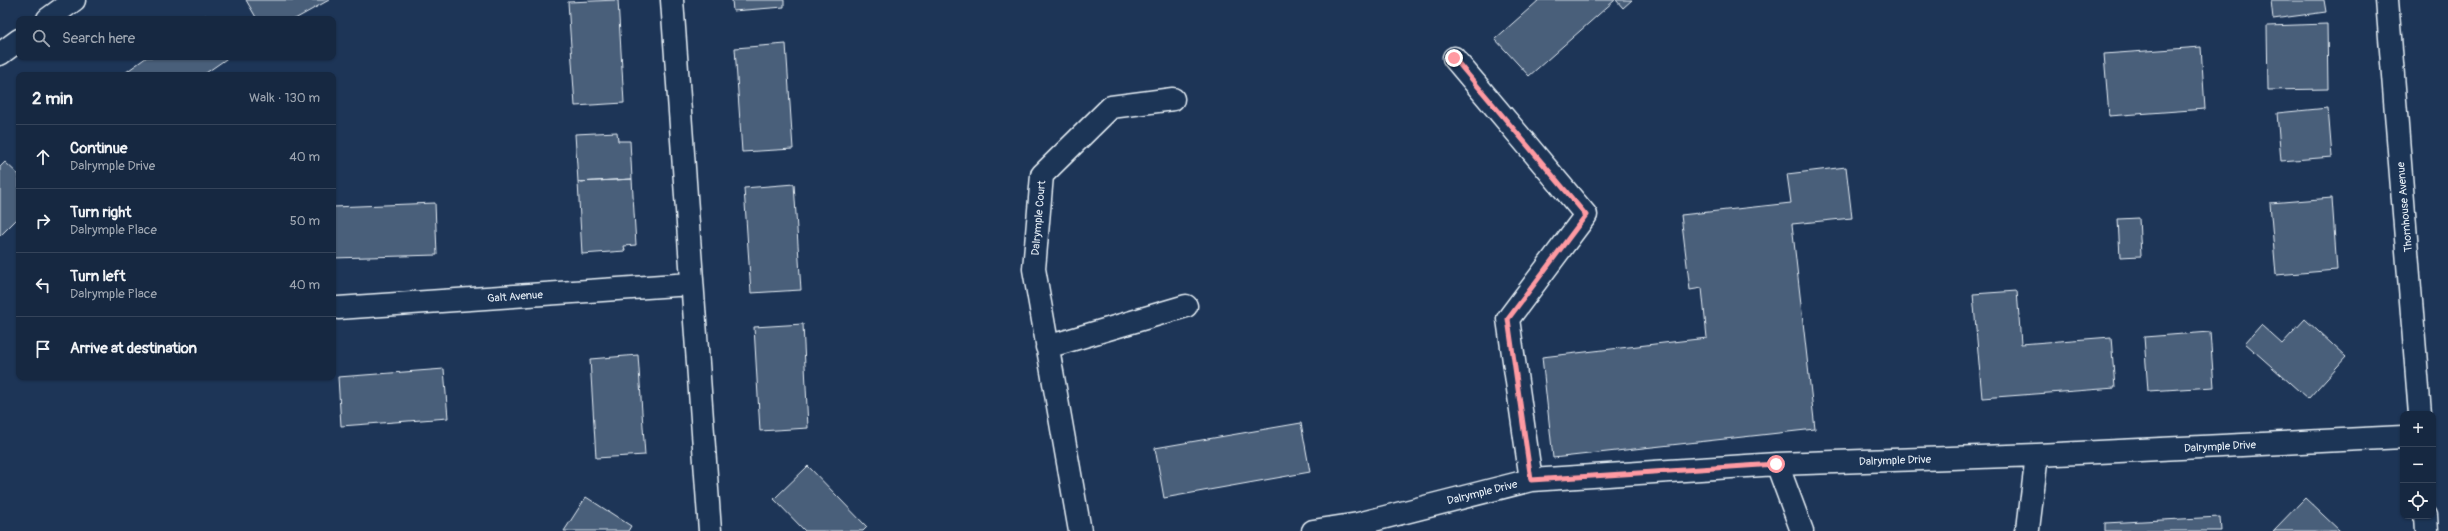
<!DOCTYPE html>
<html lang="en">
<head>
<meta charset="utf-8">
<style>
  body { margin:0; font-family:Pangolin,sans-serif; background:#23344c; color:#f1f3f6 }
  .controls { position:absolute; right:12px; bottom:12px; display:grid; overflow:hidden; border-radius:8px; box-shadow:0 1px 3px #0004 }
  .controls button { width:36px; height:36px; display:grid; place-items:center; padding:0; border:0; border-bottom:1px solid #35445a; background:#162841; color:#f1f3f6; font:20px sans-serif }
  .stop { position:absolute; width:12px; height:12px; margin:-9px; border:3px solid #ff9aa2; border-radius:50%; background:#fff }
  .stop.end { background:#ff9aa2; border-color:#fff; box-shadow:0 1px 4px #0008 }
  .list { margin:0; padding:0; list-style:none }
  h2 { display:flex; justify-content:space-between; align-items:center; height:52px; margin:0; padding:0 16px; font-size:17px }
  h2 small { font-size:13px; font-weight:400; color:#9ea6b1 }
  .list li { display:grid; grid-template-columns:26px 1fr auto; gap:12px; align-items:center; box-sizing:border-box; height:64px; padding:0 16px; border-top:1px solid #35445a }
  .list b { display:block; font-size:15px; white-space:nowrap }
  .list p { margin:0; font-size:13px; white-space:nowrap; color:#9ea6b1 }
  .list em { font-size:13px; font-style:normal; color:#9ea6b1 }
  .icon { flex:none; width:22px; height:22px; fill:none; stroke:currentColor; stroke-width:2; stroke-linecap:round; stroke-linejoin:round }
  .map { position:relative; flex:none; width:2448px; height:531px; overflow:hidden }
  .search { position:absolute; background:#162841; box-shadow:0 1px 3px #0004; left:16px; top:16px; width:320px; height:44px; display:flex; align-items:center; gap:10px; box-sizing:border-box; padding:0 14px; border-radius:8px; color:#9ea6b1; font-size:15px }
  .panel { position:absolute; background:#162841; box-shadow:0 1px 3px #0004; left:16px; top:72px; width:320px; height:308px; border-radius:8px }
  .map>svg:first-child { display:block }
</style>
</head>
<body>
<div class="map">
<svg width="2448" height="531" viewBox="0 0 2448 531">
  <rect width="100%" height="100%" fill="#1d3557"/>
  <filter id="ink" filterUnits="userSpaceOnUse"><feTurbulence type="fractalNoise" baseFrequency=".025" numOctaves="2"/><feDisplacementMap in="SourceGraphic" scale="8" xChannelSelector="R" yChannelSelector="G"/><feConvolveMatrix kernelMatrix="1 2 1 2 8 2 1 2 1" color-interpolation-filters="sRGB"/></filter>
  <g filter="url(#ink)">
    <path fill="#495e7a" stroke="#e8f1f8" d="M 246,0 L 329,0 L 295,19 L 257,19 Z
      M 618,0 L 624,103 L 575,106 L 568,2 Z
      M 732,0 L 784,0 L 784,7 L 733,11 Z
      M 1539,0 L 1615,0 L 1529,76 L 1495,39 Z
      M 1616,0 L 1632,0 L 1623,8 Z
      M 2271,0 L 2324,0 L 2326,12 L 2273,19 Z
      M 206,15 L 209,19 L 200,19 Z
      M 2327,24 L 2328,89 L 2268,90 L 2267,26 Z
      M 786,44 L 793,149 L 742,152 L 735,48 Z
      M 2201,47 L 2205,109 L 2109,116 L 2104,54 Z
      M 147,57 L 229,57 L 203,75 L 122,75 Z
      M 2328,108 L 2332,157 L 2281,161 L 2277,113 Z
      M 617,132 L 618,141 L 630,141 L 632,179 L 578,182 L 575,134 Z
      M 5,162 L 19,175 L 19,217 L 0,236 L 0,167 Z
      M 1846,167 L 1852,218 L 1792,224 L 1815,429 L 1553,458 L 1542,357 L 1707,338 L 1702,288 L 1690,290 L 1681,215 L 1791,203 L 1787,174 Z
      M 632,179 L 636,245 L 624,246 L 625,251 L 582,254 L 578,182 Z
      M 794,184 L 801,290 L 751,293 L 744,188 Z
      M 2332,198 L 2337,270 L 2276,275 L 2270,203 Z
      M 435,203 L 437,255 L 333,258 L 333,207 Z
      M 2139,218 L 2141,256 L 2120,257 L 2118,219 Z
      M 2017,291 L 2021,344 L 2111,337 L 2115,388 L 1982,398 L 1973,294 Z
      M 2305,319 L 2346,357 L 2308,399 L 2245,343 L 2261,325 L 2282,344 Z
      M 803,324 L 808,428 L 760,431 L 754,327 Z
      M 2210,332 L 2214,387 L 2148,391 L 2144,337 Z
      M 638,355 L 645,455 L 596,458 L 590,359 Z
      M 444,369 L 448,418 L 341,426 L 338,377 Z
      M 1301,423 L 1310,472 L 1164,498 L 1155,448 Z
      M 808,466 L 867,527 L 863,531 L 805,531 L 774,499 Z
      M 586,497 L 631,526 L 628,531 L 564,531 Z
      M 2305,498 L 2340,531 L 2273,531 Z
      M 2220,517 L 2221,531 L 2105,531 L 2105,523 Z"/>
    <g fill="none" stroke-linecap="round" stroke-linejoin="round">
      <defs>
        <path id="minor" d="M 672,0 L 710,531
          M 2387,0 L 2420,414
          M 48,19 L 74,0
          M 0,54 L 19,40
          M 1454,58 L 1586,215 L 1508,319 L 1531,480
          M 338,308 L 691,284
          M 1047,347 L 1186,306
          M 1777,464 L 1802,531
          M 2426,516 L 2427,531
          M 1080,531 L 1034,269 L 1042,175 L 1111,107 L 1173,99
          M 1313,531 L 1358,524 L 1531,480 L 1777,464 L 2037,455 L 2403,437
          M 2026,531 L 2028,529 L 2037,455"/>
      </defs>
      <use href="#minor" stroke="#e8f1f8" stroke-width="25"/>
      <use href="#minor" stroke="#1d3557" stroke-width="22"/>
    </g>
  </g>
  <g fill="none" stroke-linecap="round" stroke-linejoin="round" filter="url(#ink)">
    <path stroke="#ff9aa2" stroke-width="5" d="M 1454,58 L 1586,215 L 1508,319 L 1531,480 L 1776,464"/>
  </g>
  <g text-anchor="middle" stroke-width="3" stroke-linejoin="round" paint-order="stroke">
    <g font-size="11" fill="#e8f1f8" stroke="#1d3557">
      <text transform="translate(2404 207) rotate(-95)" y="4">Thornhouse Avenue</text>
      <text transform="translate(1038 218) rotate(-85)" y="4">Dalrymple Court</text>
      <text transform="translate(515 296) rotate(-4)" y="4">Galt Avenue</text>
      <text transform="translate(2220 446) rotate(-3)" y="4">Dalrymple Drive</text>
      <text transform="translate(1895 460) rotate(-2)" y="4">Dalrymple Drive</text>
      <text transform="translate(1482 492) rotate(-14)" y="4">Dalrymple Drive</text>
    </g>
  </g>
</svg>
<div class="controls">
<button>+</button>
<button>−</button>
<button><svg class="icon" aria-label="locate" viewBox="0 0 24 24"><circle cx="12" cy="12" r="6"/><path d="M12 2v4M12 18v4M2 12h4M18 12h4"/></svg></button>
</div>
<div class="stop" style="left:1776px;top:464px"></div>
<div class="stop end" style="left:1454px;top:58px"></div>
<div class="search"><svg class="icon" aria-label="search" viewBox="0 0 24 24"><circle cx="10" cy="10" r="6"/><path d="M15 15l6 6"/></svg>Search here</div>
<section class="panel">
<h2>2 min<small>Walk · 130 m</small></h2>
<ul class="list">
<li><svg class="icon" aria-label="ahead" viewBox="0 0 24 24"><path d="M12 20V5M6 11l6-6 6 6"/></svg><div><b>Continue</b><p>Dalrymple Drive</p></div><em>40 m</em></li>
<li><svg class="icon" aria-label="right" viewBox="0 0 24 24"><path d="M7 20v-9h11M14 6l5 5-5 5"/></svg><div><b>Turn right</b><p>Dalrymple Place</p></div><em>50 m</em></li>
<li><svg class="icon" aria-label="left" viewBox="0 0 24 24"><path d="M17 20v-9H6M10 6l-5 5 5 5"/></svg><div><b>Turn left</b><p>Dalrymple Place</p></div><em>40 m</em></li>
<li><svg class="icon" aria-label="arrive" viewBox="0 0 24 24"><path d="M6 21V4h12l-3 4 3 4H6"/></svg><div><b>Arrive at destination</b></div></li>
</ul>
</section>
</div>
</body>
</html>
